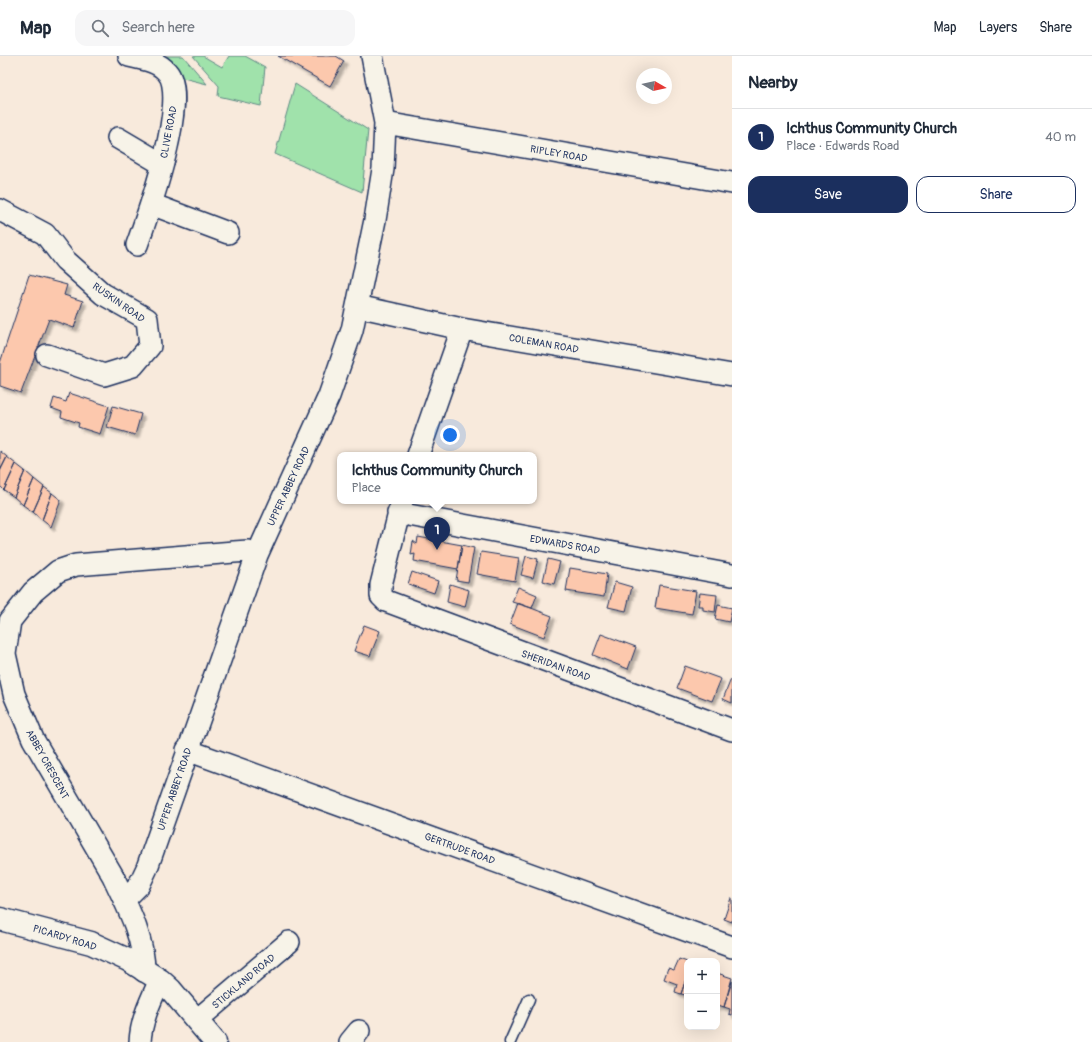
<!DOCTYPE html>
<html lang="en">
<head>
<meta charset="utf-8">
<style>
  body { margin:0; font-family:Pangolin,sans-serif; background:#f6f6f7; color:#1f2937 }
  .controls { position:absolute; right:12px; bottom:12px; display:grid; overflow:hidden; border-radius:8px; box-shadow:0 4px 16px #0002 }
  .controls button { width:36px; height:36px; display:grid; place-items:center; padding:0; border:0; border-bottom:1px solid #e0e1e3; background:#fff; color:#1f2937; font:20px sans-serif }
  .compass { position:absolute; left:636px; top:12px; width:36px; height:36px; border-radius:50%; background:#fff; box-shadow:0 4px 16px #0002; rotate:99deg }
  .you { position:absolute; left:450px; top:379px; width:14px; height:14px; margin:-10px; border:3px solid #fff; border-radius:50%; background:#1a73e8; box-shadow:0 0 0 6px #1a73e833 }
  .badge { display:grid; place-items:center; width:26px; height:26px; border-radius:50%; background:#1b2f5e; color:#fff; font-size:13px; font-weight:700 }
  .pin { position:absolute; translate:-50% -33px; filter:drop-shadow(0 1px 2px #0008) }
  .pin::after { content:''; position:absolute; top:21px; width:14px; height:12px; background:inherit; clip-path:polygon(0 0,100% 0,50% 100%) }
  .popup { position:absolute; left:337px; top:396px; width:200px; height:52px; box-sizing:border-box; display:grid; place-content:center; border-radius:8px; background:#fff; filter:drop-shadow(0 1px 3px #0005); font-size:13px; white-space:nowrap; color:#747a83 }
  .popup b { font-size:15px; color:#1f2937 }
  .popup::after { content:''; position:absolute; left:50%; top:100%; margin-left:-8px; border:8px solid transparent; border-top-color:#fff }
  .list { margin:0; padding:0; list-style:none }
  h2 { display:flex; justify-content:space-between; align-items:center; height:52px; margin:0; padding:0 16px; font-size:17px }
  h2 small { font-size:13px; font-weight:400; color:#747a83 }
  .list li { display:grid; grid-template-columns:26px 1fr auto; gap:12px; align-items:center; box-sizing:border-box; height:56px; padding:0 16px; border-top:1px solid #e0e1e3 }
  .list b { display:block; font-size:15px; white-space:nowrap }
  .list p { margin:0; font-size:13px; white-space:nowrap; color:#747a83 }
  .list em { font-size:13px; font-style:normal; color:#747a83 }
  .actions { display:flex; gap:8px; padding:12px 16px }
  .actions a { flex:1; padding:9px 0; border:1px solid #1b2f5e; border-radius:12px; text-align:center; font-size:14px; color:#1b2f5e }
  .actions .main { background:#1b2f5e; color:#fff }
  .icon { flex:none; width:22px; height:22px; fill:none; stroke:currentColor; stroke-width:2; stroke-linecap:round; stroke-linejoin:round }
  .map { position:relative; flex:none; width:732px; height:986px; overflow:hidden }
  header { display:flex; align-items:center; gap:24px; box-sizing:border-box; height:56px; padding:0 20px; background:#fff; border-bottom:1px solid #e0e1e3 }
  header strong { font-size:19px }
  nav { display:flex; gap:22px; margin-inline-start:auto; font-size:14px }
  .search { width:280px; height:36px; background:#f6f6f7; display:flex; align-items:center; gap:10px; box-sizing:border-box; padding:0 14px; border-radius:12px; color:#747a83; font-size:15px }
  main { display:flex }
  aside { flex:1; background:#fff }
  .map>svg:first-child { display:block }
</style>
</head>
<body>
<header>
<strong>Map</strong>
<div class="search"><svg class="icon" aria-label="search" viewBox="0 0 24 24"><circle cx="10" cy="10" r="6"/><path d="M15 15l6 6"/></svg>Search here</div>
<nav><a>Map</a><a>Layers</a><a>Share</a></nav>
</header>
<main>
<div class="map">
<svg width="732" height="986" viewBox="0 0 732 986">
  <defs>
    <filter id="shadow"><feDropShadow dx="3.5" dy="3.5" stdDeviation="1" flood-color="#0004"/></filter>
  </defs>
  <rect width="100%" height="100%" fill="#f8eadc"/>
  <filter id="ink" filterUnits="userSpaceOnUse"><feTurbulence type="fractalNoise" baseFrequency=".025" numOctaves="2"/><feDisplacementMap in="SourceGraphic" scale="8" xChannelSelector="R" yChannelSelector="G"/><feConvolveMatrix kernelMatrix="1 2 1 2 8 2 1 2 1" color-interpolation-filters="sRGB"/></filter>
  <g filter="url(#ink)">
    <path fill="#a0e2ab" stroke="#5e8884" d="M 166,0 L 183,0 L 207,28 L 183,22 L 174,8 Z
      M 193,0 L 203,0 L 222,11 L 229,0 L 245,0 L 265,11 L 261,50 L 218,40 L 219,30 Z
      M 295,28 L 368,74 L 362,136 L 275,98 Z"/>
    <path fill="#fcc8ad" stroke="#1b2f5e" filter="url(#shadow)" d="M 278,0 L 336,0 L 344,5 L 330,30 Z
      M 29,219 L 67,229 L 64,239 L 83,245 L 74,272 L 49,263 L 21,337 L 0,330 L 0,307 Z
      M 69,337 L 109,350 L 100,378 L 78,371 L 79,367 L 61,361 L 62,356 L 51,352 L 54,342 L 66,346 Z
      M 113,350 L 141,358 L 135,379 L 107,371 Z
      M 0,395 L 7,401 L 0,415 Z
      M 7,401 L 16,408 L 4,434 L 0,430 L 0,415 Z
      M 16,408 L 25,415 L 14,441 L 4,434 Z
      M 25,415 L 34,423 L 23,449 L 14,441 Z
      M 34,423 L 44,431 L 33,456 L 23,449 Z
      M 44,431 L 52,437 L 42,464 L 33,456 Z
      M 52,437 L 61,444 L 51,471 L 42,464 Z
      M 418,481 L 462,489 L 458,513 L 414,505 L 415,498 L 411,499 L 413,485 L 417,488 Z
      M 462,489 L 474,492 L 468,526 L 456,524 Z
      M 481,496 L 519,502 L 515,525 L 477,518 Z
      M 526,500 L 538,503 L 533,522 L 521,519 Z
      M 548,503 L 560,506 L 554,528 L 543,525 Z
      M 570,512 L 607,518 L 604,541 L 566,535 Z
      M 412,516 L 438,525 L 434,537 L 408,528 Z
      M 615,526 L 632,531 L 626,555 L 608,551 Z
      M 450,528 L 469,534 L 465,551 L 447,546 Z
      M 659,529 L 696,535 L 692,558 L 655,552 Z
      M 518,531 L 537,539 L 532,552 L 512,546 Z
      M 700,537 L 717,539 L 715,556 L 703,554 L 703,550 L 698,550 Z
      M 518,547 L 552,560 L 544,581 L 510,568 Z
      M 718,549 L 732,552 L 729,566 L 715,563 Z
      M 364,569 L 380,575 L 370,600 L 354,595 Z
      M 601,578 L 636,591 L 628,613 L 593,599 Z
      M 685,610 L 721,623 L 712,645 L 677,632 Z
      M 731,623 L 732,624 L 732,647 L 723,643 Z
      M 731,842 L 732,842 L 732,866 L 724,863 Z
      M 679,903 L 687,906 L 687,920 L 681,938 L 675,936 L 677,928 L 664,923 L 668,912 L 674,914 Z
      M 717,917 L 732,922 L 724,951 L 718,949 L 717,951 Z
      M 687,920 L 687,937 L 686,939 L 681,938 Z
      M 732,925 L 732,959 L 729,958 L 730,953 L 724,951 Z"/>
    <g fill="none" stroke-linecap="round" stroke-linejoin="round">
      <defs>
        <path id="service" d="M 510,986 L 529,943"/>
        <path id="minor" d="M 129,0 C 142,3 158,5 167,16 C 190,41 148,158 137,189
          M 385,67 L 732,127
          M 118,82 L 162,108
          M 151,148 L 228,177
          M 0,154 L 45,178 L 65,204 L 103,238 L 147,263 L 150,290 L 133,310 L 104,319 L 47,299
          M 357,250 L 462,273 L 732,319
          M 418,399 L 462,273
          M 402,445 L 381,529 L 381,540 L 386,545 L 732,674
          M 398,457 L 732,519
          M 187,694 L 732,891
          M 124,844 L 139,829 L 147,812 L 257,499 L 329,340 L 352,274 L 375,164 L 383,113 L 385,67 L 372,0
          M 144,915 C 144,881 127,850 113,820 L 33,683 L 14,638 L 5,598 L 10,565 L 33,536 L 58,515 L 76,509 L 234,496 L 248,495 L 257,499
          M 197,964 L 289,886
          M 140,986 C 141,964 151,944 160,924
          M 350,986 L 359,975"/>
        <path id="secondary" d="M 0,863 L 91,887 L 128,904 L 160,924 L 171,934 L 215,986"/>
      </defs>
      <use href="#service" stroke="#1b2f5e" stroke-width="13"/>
      <use href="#minor" stroke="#1b2f5e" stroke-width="24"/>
      <use href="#secondary" stroke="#1b2f5e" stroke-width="25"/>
      <use href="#service" stroke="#f7f3e8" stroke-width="10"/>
      <use href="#minor" stroke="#f7f3e8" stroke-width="21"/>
      <use href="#secondary" stroke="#f7f3e8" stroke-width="22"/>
    </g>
  </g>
  <g text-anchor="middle" stroke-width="3" stroke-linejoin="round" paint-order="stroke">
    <g font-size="10" fill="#1b2f5e" stroke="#f7f3e8">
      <text transform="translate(168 76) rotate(-79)" y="4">CLIVE ROAD</text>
      <text transform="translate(559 97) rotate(10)" y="4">RIPLEY ROAD</text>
      <text transform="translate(119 246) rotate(35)" y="4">RUSKIN ROAD</text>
      <text transform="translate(544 287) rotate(10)" y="4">COLEMAN ROAD</text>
      <text transform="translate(288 430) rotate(-65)" y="4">UPPER ABBEY ROAD</text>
      <text transform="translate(565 488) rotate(10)" y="4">EDWARDS ROAD</text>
      <text transform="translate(556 609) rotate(20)" y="4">SHERIDAN ROAD</text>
      <text transform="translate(48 708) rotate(61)" y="4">ABBEY CRESCENT</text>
      <text transform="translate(174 733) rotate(-71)" y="4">UPPER ABBEY ROAD</text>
      <text transform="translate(460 792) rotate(20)" y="4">GERTRUDE ROAD</text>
      <text transform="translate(65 881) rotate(17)" y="4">PICARDY ROAD</text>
      <text transform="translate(243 925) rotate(-40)" y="4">STICKLAND ROAD</text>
    </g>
  </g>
</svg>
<div class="controls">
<button>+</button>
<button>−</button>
</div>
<svg class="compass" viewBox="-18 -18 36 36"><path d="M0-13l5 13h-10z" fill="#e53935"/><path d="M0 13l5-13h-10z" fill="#747a83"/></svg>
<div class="you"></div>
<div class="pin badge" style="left:437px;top:494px">1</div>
<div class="popup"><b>Ichthus Community Church</b>Place</div>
</div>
<aside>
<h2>Nearby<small></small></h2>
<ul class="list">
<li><span class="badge">1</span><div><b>Ichthus Community Church</b><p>Place · Edwards Road</p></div><em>40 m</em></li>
</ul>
<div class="actions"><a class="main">Save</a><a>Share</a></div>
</aside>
</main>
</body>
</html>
